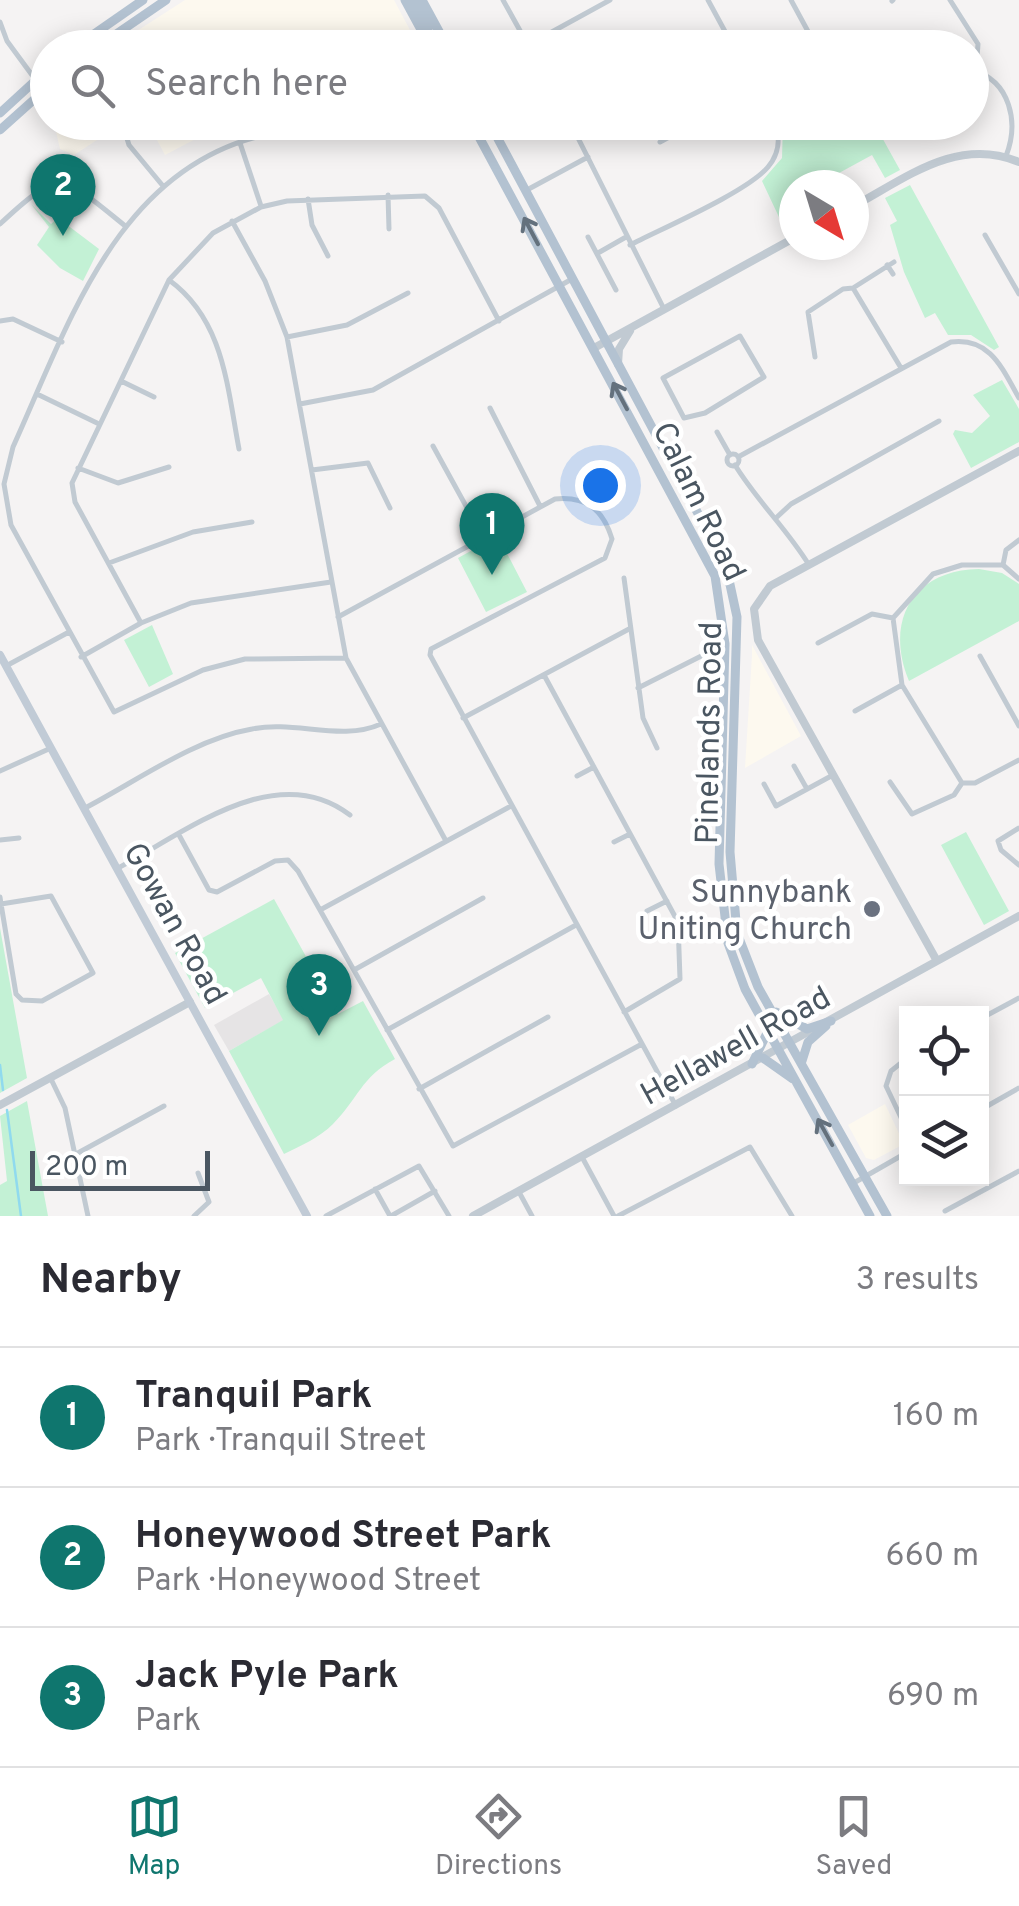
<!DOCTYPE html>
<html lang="en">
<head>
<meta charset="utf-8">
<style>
  body { margin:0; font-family:Overpass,sans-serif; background:#f7f7f7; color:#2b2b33 }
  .controls { position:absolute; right:30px; bottom:30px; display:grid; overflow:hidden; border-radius:0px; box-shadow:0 5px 25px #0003 }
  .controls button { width:90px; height:90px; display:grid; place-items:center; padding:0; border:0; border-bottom:2px solid #e1e1e2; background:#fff; color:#2b2b33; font:50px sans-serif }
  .compass { position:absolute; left:779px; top:170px; width:90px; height:90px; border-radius:50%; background:#fff; box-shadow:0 5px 25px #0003; rotate:142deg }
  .scale { position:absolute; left:30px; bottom:25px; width:180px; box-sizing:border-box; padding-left:10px; border:5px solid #4a5661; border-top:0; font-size:28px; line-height:35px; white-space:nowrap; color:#4a5661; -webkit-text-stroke:8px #fff; paint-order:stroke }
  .you { position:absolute; left:600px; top:485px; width:35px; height:35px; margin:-25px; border:8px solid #fff; border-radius:50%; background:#1a73e8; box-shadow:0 0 0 15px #1a73e833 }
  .badge { display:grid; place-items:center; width:65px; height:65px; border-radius:50%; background:#0f766e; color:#fff; font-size:32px; font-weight:700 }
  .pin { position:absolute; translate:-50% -82px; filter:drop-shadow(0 2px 5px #0008) }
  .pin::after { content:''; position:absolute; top:52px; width:35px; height:30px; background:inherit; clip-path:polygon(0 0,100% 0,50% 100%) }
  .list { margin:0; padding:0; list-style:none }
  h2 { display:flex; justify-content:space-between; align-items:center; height:130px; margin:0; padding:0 40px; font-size:42px }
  h2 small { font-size:32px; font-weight:400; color:#7c7c81 }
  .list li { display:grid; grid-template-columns:65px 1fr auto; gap:30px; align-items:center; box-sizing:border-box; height:140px; padding:0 40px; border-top:2px solid #e1e1e2 }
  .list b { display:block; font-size:38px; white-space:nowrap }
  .list p { margin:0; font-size:32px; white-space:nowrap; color:#7c7c81 }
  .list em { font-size:32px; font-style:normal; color:#7c7c81 }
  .icon { flex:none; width:55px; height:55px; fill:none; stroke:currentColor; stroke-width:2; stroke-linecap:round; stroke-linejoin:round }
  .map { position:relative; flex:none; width:1019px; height:1216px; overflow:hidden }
  .search { position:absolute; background:#fff; box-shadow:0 5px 25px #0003; left:30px; right:30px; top:30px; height:110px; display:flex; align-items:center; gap:25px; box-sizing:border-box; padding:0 35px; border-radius:55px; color:#7c7c81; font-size:38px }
  .sheet { height:550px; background:#fff }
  nav { display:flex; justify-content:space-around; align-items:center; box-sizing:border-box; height:140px; border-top:2px solid #e1e1e2; background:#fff; font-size:28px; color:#7c7c81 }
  nav a { display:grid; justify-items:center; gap:5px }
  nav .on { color:#0f766e }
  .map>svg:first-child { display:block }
</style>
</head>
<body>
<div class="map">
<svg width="1019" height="1216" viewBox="0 0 1019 1216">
  <rect width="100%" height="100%" fill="#f5f3f3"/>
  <path fill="#fdf9ef" d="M 185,0 L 394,0 L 419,47 L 112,47 Z
    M 54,123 L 123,123 L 74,155 L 60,149 Z
    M 148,123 L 236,123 L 226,123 L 165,155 Z
    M 752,645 L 801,736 L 745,768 L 752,655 Z
    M 885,1104 L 904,1144 L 874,1160 L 866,1158 L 848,1125 Z"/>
  <path fill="#e6e4e5" d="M 269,994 L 284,1020 L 229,1051 L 214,1025 Z"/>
  <path fill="#c3f1d5" d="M 783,123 L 874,123 L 900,170 L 885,178 L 872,155 L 817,185 L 794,185 L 794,228 L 786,232 L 762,181 L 782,158 Z
    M 910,185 L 999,347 L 994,350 L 971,335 L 948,335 L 935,313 L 925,318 L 904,272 L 890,225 L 897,221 L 885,198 Z
    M 31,204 L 51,224 L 58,218 L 99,249 L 83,281 L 60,268 L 37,245 L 49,227 Z
    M 1002,380 L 1019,409 L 1019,442 L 971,468 L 953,434 L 955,430 L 972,433 L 990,416 L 973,395 Z
    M 498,536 L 527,592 L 486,612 L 458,558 Z
    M 979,569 L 1002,573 L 1019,584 L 1019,621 L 909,681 C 884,621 913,570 979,569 Z
    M 152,625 L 173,674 L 149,687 L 124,640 Z
    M 966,832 L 1009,911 L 984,925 L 941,845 Z
    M 274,899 L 338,1014 L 363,1001 L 395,1059 C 361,1077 358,1099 333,1124 C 319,1138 302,1145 284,1154 L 229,1051 L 283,1020 L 261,978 L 205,1008 L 175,953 Z
    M 0,928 L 27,1078 L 0,1093 Z
    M 27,1101 L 48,1216 L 0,1216 L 0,1185 L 7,1181 L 0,1116 Z"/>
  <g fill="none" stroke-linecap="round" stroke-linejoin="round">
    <path stroke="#90daee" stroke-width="2.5" d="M 0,1065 L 3,1090
      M 7,1110 L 21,1216"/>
    <path stroke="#c1cad2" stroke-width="5" d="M 503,0 L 528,45
      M 708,0 L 734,48
      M 791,0 L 817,48
      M 950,0 L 978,44 L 976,71
      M 892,1 L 893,0
      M 0,22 L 7,41 L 43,90
      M 528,45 L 610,0
      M 972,70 C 1011,81 1019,123 1006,156
      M 570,122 L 664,309
      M 125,132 L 129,145 L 163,186
      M 660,142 L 697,122
      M 240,143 L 261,206
      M 61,182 L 63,161
      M 525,191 L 588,157
      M 388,195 L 389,229
      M 308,199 L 312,225 L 328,256
      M 232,221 L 265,281 L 287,337 L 346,658 L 446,841
      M 0,224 C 61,167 62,175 124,225
      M 985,235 L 1019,294
      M 588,237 L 616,290
      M 630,245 C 663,228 747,192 768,167 C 779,154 781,138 774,122
      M 598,253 L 626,237
      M 887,265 L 893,274
      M 169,280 C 224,320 227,386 239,449
      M 853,288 L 894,262
      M 0,321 L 13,319 L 62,342
      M 740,336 L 764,377 L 705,413 L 684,418 L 663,378 Z
      M 287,337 L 347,325 L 408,293
      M 815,357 L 808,312 L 843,289 L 853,288 L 901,368
      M 121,381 L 154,397
      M 37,394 L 97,423
      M 300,404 L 373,390 L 572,279
      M 490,408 L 540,506
      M 717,432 L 730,455
      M 433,446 L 483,537
      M727 460a6 6 0 1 1 12 0a6 6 0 1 1-12 0Z
      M 738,457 L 951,342 C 990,337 1002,368 1019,398
      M 735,465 C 757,501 787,529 809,565
      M 78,468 L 118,483 L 169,467
      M 312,470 L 368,463 L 390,508
      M 777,517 L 791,504 L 939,421
      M 109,563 L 193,532 L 252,522
      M 1003,565 L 1006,550 L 1019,540
      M 624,578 L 643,718 L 657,748
      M 1019,579 L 1003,565 L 962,565 L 933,574 L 893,618 L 902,685 L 962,783 L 975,783 L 1019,760
      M 338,617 L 555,499 C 586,496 603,509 612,539 L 605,558 L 431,649 L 430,655 L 676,1106
      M 141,623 L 75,502 L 72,483 L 169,280 L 213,233 L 261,207 L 287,201 L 425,196 L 439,208 L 499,321
      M 818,643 L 872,614 L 893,618
      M 980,656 L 1019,726
      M 81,657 L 141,623 L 191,603 L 331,582
      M 346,658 L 245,659 L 203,670 L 114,712 L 11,525 L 4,484 L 13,447 C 69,324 118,165 269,134 C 327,123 388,136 445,122
      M 6,666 L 69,632
      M 544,675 L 678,922 L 680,979 L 624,1012
      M 638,688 L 725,644
      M 855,711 L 902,685
      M 463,718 L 629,629
      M 794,766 L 807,789
      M 0,771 L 51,748
      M 577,776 L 594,767
      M 890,782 L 912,814 L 954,795 L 962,783
      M 764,784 L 776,806 L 833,775
      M 85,808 C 137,781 194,739 252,729 C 295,720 341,742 381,724
      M 1019,828 L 998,841 L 1001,850 L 1019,865
      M 179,835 L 209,890 L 217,892 L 275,861 L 288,860 L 298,871 L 453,1146 L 642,1044
      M 0,840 L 19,838
      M 614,842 L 630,834
      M 118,868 C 185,833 276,758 350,815
      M 0,897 L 1,904 L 16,994 L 22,1000 L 42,1001 L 93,973 L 51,896 L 1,904
      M 320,910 L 511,806
      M 647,911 L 667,901
      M 354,970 L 483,898
      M 982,1018 L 1019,998
      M 387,1030 L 576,925
      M 906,1059 L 891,1071 L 886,1086 L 906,1128
      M 50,1077 L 65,1108 L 88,1216
      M 419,1089 L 548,1017
      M 982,1109 L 1019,1088
      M 76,1154 L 164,1106
      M 582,1157 L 614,1216
      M 852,1184 L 906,1153
      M 375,1189 L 390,1216
      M 519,1192 L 532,1216
      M 945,1211 L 1019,1171
      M 194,1216 L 209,1202 L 198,1173
      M 326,1216 L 419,1166 L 449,1216
      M 391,1216 L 435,1191
      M 618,1216 L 750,1147 L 792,1216"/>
    <path stroke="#c1cad2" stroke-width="8" d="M 854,206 C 906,178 958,136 1019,162
      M 594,348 L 794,238
      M 618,364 L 619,349 L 630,331
      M 937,961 L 758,640 L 754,609 L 770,586 L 1019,451
      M 0,1105 L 190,1002
      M 473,1216 L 1019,916"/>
    <path stroke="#c1cbd6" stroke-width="8" d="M 0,655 L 307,1216"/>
    <path stroke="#b3c2d1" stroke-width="9" d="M 405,0 L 431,48
      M 414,0 L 428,28 L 428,40
      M 422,0 L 448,48
      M 74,48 L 143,0
      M 96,48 L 166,0
      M 0,113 L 48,69
      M 471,122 L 715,576 L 725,644 L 719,864 L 728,943 L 745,989 L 870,1216
      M 489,122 L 726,566 L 737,617 L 730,852 L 737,933 L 758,987 L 887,1216
      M 0,130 L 48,87
      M 776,1012 L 807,1029 L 831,1021
      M 763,1058 L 793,1079
      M 802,1061 L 808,1042 L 826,1026
      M 752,1064 L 768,1031"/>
  </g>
  <defs><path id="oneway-shaft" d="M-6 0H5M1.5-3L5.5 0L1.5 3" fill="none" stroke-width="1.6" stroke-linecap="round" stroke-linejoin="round" transform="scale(2.5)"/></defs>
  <g stroke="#64717d">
    <use href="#oneway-shaft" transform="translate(531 231) rotate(-118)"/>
    <use href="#oneway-shaft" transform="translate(620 396) rotate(-118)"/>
    <use href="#oneway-shaft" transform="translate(825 1132) rotate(-119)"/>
  </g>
  <circle fill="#6b7280" stroke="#fff" stroke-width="4" cx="872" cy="909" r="10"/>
  <g text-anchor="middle" stroke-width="9" stroke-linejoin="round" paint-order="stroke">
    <g font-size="32" fill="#4a5661" stroke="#fff">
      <text transform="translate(700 501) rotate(64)" y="11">Calam Road</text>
      <text transform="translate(708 733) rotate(-89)" y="11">Pinelands Road</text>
      <text transform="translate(176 923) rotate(61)" y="11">Gowan Road</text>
      <text transform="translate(735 1045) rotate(-29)" y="11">Hellawell Road</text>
    </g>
    <g font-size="32" fill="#5b616d" stroke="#fff" text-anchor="end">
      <text x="852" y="902">Sunnybank<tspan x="852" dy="37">Uniting Church</tspan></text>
    </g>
  </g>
</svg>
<div class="controls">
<button><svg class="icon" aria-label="locate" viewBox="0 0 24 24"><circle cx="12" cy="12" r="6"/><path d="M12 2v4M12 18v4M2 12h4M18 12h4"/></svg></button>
<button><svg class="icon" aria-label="layers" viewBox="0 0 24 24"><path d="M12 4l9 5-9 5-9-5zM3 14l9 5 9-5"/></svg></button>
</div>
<svg class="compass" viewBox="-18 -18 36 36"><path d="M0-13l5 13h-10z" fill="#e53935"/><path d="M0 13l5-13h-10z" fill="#7c7c81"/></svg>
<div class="scale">200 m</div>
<div class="you"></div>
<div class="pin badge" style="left:492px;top:575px">1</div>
<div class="pin badge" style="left:63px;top:236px">2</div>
<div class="pin badge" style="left:319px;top:1036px">3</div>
<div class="search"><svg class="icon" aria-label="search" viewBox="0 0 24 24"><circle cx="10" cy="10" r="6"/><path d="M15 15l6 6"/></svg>Search here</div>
</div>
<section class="sheet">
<h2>Nearby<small>3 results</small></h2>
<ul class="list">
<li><span class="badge">1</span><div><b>Tranquil Park</b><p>Park · Tranquil Street</p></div><em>160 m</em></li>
<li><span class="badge">2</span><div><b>Honeywood Street Park</b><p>Park · Honeywood Street</p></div><em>660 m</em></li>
<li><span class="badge">3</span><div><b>Jack Pyle Park</b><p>Park</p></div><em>690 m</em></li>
</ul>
</section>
<nav>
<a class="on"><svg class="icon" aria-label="map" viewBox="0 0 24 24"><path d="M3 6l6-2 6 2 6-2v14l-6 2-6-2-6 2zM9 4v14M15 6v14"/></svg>Map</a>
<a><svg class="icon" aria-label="directions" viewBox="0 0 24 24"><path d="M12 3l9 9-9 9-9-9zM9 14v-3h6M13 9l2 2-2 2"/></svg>Directions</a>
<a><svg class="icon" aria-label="saved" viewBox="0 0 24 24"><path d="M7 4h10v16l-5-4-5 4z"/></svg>Saved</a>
</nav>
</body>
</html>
